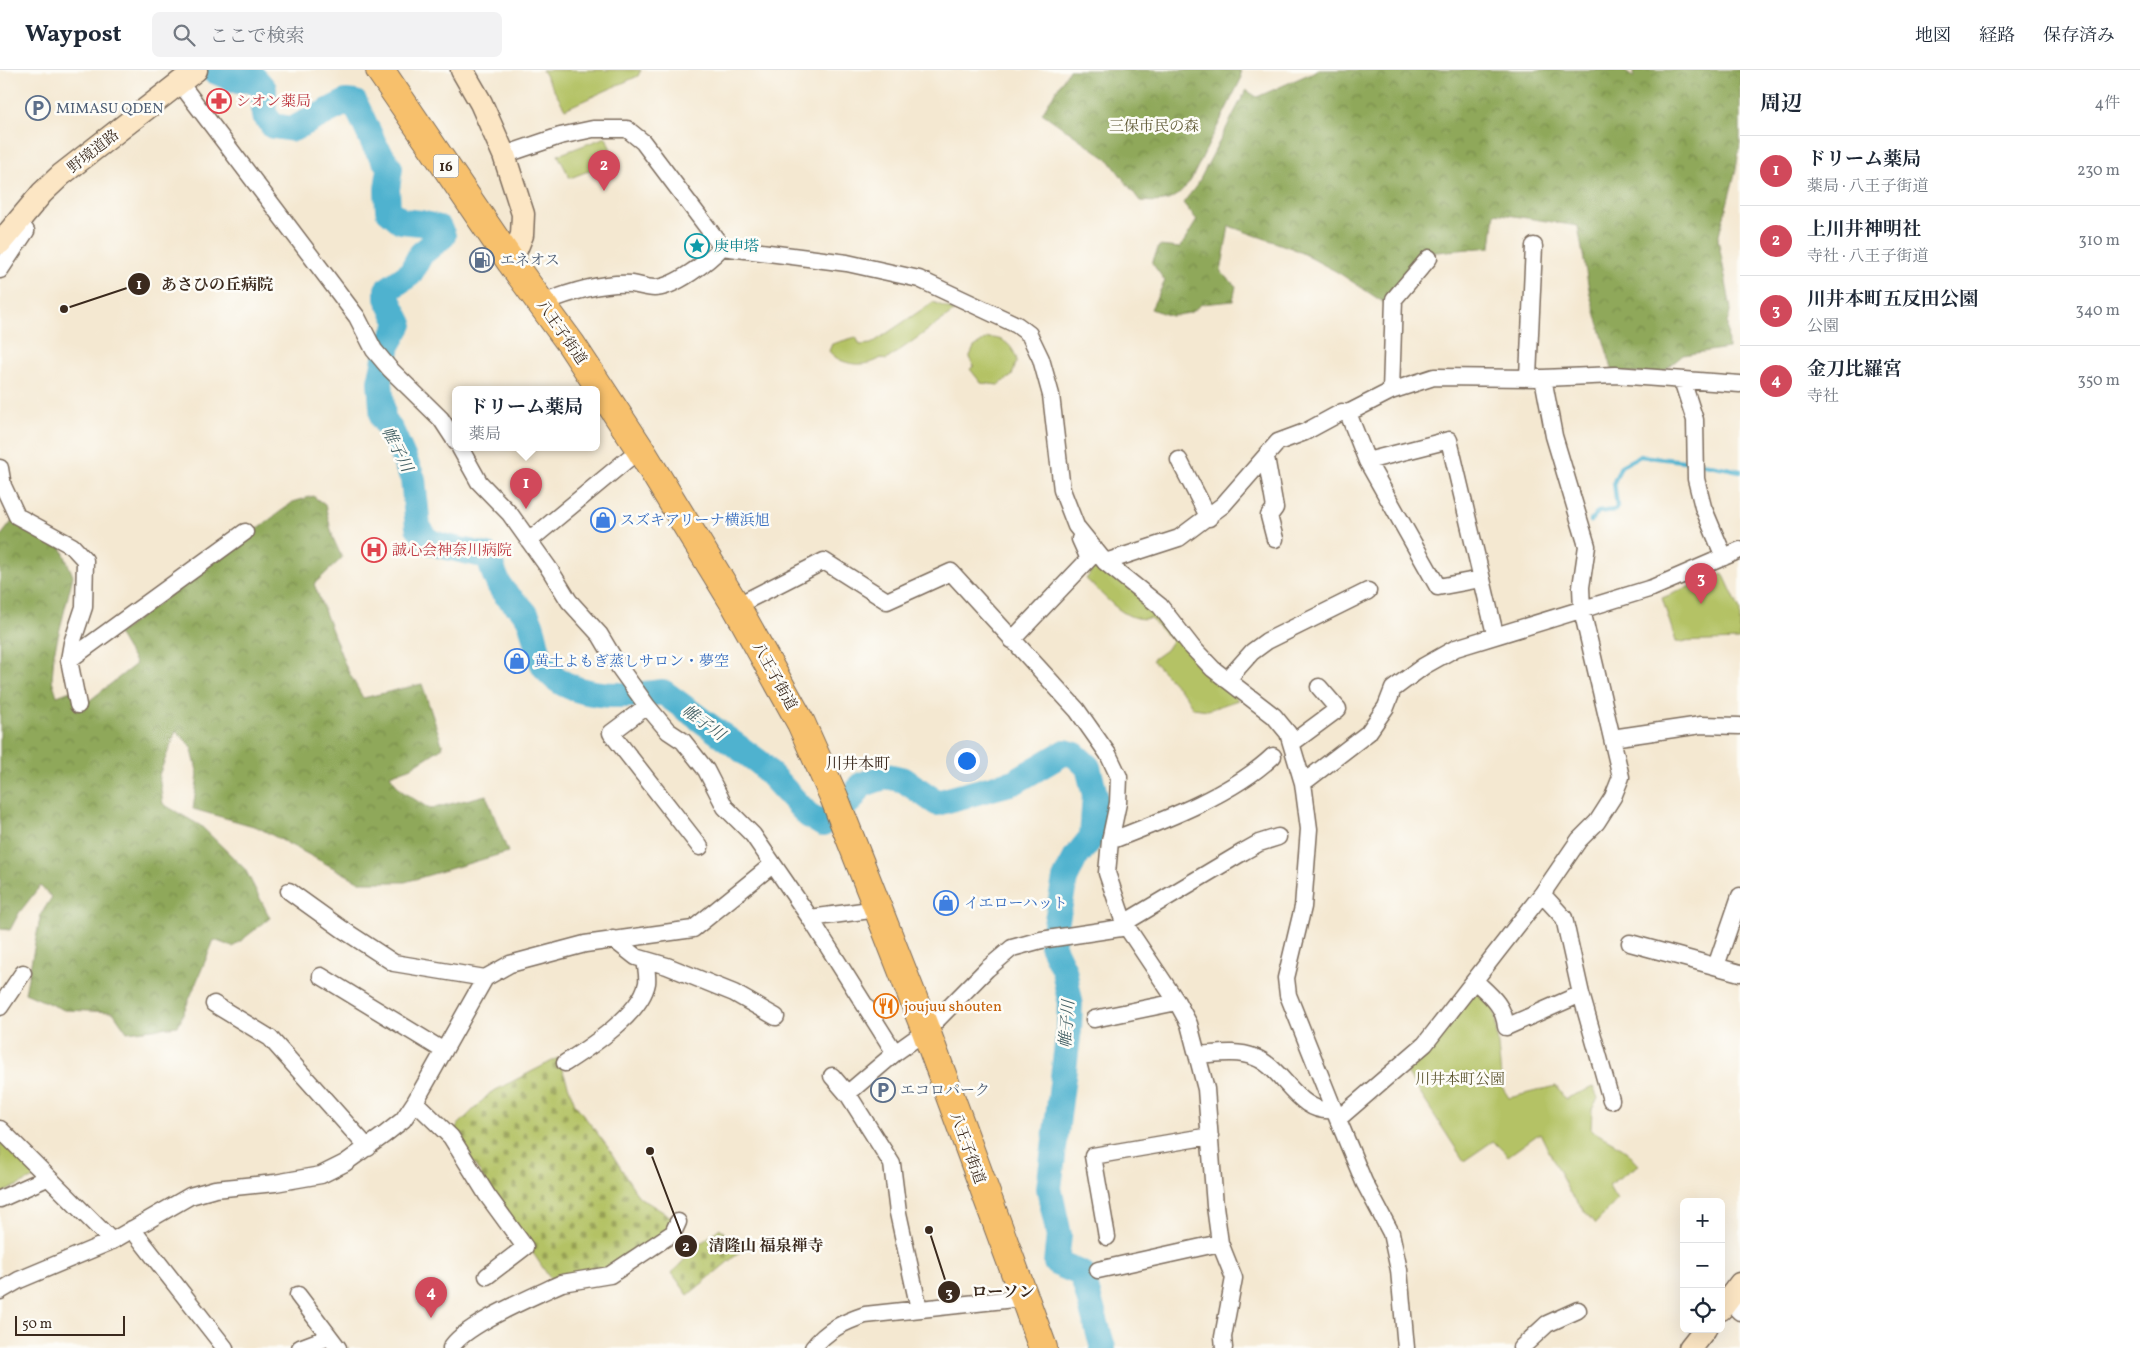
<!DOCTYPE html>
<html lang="ja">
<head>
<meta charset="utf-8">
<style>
  body { margin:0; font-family:Vollkorn,"Noto Serif JP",serif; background:#f2f2f3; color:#1f2937 }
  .controls { position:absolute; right:15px; bottom:15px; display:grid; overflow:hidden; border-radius:8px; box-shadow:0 5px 20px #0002 }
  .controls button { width:45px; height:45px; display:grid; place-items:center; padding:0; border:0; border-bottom:1px solid #e0e1e3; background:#fff; color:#1f2937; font:25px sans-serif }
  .scale { position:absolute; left:15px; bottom:12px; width:110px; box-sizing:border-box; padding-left:5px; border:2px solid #3b2a1e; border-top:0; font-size:14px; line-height:18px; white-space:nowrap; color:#3b2a1e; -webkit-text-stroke:4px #fdfcf7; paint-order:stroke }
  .you { position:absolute; left:966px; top:690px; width:18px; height:18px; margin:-12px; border:4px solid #fff; border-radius:50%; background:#1a73e8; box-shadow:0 0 0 8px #1a73e833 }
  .badge { display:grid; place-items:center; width:32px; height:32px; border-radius:50%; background:#d1495b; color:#fff; font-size:16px; font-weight:700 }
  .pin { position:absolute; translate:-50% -41px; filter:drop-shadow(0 1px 2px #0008) }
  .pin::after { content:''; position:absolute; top:26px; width:18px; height:15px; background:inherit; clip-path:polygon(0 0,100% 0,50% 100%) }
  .popup { position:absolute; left:452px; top:316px; width:148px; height:65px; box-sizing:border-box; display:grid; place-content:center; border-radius:8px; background:#fff; filter:drop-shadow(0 1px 4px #0005); font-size:16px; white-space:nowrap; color:#747a83 }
  .popup b { font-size:19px; color:#1f2937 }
  .popup::after { content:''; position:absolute; left:50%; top:100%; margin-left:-10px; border:10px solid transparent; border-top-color:#fff }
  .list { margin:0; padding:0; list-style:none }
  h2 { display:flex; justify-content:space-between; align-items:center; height:65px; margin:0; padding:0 20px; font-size:21px }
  h2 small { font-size:16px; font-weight:400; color:#747a83 }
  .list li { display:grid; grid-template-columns:32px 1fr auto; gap:15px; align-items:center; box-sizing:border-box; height:70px; padding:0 20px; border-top:1px solid #e0e1e3 }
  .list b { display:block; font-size:19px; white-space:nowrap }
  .list p { margin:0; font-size:16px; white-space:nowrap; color:#747a83 }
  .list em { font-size:16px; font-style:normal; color:#747a83 }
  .icon { flex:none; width:28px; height:28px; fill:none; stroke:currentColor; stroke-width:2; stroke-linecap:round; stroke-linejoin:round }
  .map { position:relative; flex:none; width:1740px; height:1278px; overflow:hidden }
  header { display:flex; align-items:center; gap:30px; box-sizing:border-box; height:70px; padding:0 25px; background:#fff; border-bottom:1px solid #e0e1e3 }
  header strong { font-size:24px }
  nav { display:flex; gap:28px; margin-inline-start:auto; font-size:18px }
  .search { width:350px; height:45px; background:#f2f2f3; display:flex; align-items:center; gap:12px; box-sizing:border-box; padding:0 18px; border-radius:8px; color:#747a83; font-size:19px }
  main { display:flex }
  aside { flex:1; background:#fff }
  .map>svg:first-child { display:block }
</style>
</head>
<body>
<header>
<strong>Waypost</strong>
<div class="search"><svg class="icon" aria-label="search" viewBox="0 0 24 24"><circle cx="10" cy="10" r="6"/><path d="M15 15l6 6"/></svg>ここで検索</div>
<nav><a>地図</a><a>経路</a><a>保存済み</a></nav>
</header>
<main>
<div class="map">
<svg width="1740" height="1278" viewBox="0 0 1740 1278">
  <defs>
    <pattern id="forest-crowns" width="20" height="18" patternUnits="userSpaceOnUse" patternTransform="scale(1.25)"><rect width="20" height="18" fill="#8fa85a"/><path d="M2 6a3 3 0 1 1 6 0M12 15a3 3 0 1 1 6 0" fill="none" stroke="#76894a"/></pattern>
    <pattern id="cemetery-stones" width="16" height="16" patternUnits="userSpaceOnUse" patternTransform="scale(1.25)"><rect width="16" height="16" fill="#b4c265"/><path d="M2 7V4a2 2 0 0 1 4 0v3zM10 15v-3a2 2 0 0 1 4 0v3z" fill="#949e53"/></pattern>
  </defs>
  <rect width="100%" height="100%" fill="#fdfcf7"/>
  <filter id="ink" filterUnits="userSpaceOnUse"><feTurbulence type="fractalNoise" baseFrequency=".02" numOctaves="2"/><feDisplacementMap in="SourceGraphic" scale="10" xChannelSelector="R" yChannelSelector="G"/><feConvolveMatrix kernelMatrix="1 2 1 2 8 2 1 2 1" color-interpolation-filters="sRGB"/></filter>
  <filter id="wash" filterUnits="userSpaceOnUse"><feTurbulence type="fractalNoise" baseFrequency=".0096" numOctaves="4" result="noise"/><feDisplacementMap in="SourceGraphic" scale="20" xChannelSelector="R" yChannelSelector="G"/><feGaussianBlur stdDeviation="1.12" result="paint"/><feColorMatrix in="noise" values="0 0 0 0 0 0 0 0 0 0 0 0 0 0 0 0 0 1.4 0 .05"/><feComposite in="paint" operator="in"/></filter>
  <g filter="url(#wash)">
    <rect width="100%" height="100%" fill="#f4e8d1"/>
    <path fill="#b4c265" stroke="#787642" d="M 542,0 L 641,0 L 638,6 L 565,39 Z
      M 606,67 L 615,91 L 570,108 L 558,85 Z
      M 933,232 L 955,241 L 886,290 L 881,288 C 867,298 840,296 829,281 L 832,274 L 856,267 L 860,275 L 871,274 Z
      M 988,268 C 1004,267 1013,276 1017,290 L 1012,306 L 998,315 L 981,313 L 970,299 L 974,296 L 969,288 L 974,277 Z
      M 1098,493 L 1119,495 L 1238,630 L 1208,640 L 1193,638 L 1185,625 L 1152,590 L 1166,580 L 1172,571 L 1150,548 C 1124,554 1104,524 1086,509 Z
      M 1723,503 L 1740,540 L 1740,570 L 1676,572 L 1662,528 Z
      M 1474,918 L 1494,935 L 1502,1017 L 1509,1028 L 1556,1016 L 1565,1029 L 1593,1017 L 1598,1028 L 1592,1039 L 1591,1060 L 1623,1078 L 1639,1095 L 1608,1115 L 1617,1130 L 1595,1154 L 1569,1122 L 1540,1063 L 1508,1086 L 1493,1071 L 1464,1091 L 1405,1000 Z
      M 0,1067 L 40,1105 L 0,1124 Z"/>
    <path fill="url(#forest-crowns)" stroke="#65693c" d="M 1069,0 L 1240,0 L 1241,9 L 1191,110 C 1176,132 1165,133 1140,131 L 1109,90 L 1042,43 Z
      M 1318,0 L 1623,0 L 1634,8 L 1634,0 L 1740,0 L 1740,73 L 1736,100 L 1718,169 L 1731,239 L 1727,253 L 1728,278 L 1683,285 L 1660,304 L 1613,302 L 1590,225 L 1578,156 L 1495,143 L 1491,177 L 1426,183 L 1386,234 L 1339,203 L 1294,179 L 1229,156 L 1221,202 L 1236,216 L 1233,231 L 1202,234 L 1190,243 L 1171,246 L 1151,239 L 1165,211 L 1152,193 L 1159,176 L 1180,178 L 1197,150 L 1183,133 L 1197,115 L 1246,20 L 1257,27 Z
      M 313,426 L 325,435 L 333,468 L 342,488 L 314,514 L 346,597 L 363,628 L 422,614 L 443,677 L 412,697 L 390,705 L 400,720 L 430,739 L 486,725 L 508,782 L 405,812 L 360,812 L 257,757 L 193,739 L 198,705 L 191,676 L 176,661 L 159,705 L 163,734 L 201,756 L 245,799 L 270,848 L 233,877 L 214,870 L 178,956 L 127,962 L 113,942 L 64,940 L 25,923 L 41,844 L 52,827 L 40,816 L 19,843 L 10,860 L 0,859 L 0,467 L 13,450 L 60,474 L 73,506 L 54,583 L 52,610 L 57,626 L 73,620 L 89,631 L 136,594 L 118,564 L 293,432 Z"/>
    <path fill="url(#cemetery-stones)" stroke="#787642" d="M 558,988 L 575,1034 L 607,1076 L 639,1127 L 676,1150 L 670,1161 L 619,1194 L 553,1213 L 452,1061 L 490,1023 Z
      M 720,1158 L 740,1182 L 688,1225 L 672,1203 L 695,1178 Z"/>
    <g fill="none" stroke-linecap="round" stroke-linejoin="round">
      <path stroke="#50b2cf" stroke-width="4.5" d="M 1700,393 L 1740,401
        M 1591,451 L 1598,442 L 1615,440 L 1617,437 L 1614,412 L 1621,396 L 1640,386 L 1692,392"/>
      <path stroke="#50b2cf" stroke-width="26" d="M 212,0 L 236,10 L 256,10 L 264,19 L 264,44 L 273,56 L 293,59 L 346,32 L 355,33 L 375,76 L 390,98 L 387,119 L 388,140 L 401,151 L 421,153 L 439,158 L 443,166 L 421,184 L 410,204 L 387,220 L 387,228 L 400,254 L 388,275 L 380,312 L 383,349 L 392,362 L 413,409 L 418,457 L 428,471 L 442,476 L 488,486 C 492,496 495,509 501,518 C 507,529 521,535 527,546 C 535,558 535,576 541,590 C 560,631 626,627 663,622 L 760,693 L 808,745 L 823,754 L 852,729 L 861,715 L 887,706 L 904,710 L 937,733 L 1014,712 L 1065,682 L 1075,685 L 1088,697 L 1095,725 L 1092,767 L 1075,788 L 1065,809 L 1052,875 L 1064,900 L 1070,931 L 1069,959 L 1049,1118 L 1059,1165 L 1056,1193 L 1082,1204 L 1103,1278"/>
    </g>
  </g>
  <g filter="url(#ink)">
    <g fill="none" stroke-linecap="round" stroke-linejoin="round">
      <defs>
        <path id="street" d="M 180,13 L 357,247 L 374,280 L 390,299 L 441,349 L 456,372
          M 504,85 L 560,66 L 593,59 L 627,59 L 643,72 L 722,177 L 847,193 L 919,209 L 1017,255 L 1029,264 L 1041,289 L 1051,325 L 1062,420 L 1076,456 L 1105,492 L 1160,536 L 1192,577 L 1213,599 L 1274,646 L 1288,663 L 1303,713 L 1309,759 L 1303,837 L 1286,908 L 1288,925 L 1334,1040
          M 0,200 L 26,161 L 18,150
          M 543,233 C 570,222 601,212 632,214 C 639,215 647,218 654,218 C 674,218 709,191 722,177
          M 1528,307 L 1534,176
          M 1682,310 L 1695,350 L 1696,409 L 1703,437 L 1724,487
          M 1391,321 L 1394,229 L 1429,188
          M 1348,343 L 1367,391 L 1438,517 L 1481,509
          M 460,378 L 479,412 L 510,444 L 550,500 L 569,531 L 600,565 L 619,597 L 647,636 L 668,661 L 683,671 L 706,700 L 725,737 L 753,765 L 810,848 L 895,983 L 926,961 L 987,899 L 1012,878 L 1041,870 L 1121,858 L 1124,853 L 1243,782 L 1259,773 L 1278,767
          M 1266,387 L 1275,438 L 1269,446 L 1275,469
          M 1179,390 L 1209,448
          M 1367,391 L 1449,370 L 1495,564
          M 0,398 L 3,416 L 17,446 L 72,476 L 85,490 L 84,537 L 72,573 L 69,590 L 78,635
          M 529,471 L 640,379
          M 1105,492 L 1179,468 L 1223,435 L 1278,372 L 1305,362 L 1342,342 L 1348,343 L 1391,321 L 1434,307 L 1543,308 L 1615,305 L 1740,314
          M 736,536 L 824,491 L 887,531 L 951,502 L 1077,640 L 1108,684 L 1119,707 L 1118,733 L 1110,771 L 1107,803 L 1124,853 L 1177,932 L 1189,954 L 1206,1019 L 1215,1136 L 1220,1173 L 1234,1208 L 1223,1267 L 1224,1278
          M 1012,570 L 1089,489 L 1080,469
          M 69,590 L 245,462
          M 1227,610 L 1252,582 L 1267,571 L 1368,521
          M 647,636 L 611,663 L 700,777
          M 1612,668 L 1701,655 L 1740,656
          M 1292,673 L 1338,639 L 1319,617
          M 1303,713 L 1368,663 L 1386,637 L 1393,619 L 1424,596 L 1456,578 L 1652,518 L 1740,480
          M 1110,771 C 1162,751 1232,725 1273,686
          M 289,821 L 342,859 L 394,893 L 485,908
          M 1542,824 L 1564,848 L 1581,924 L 1611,1030
          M 810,848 L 878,839
          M 613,869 L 636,887 L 667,896 L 734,923 L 776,947
          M 1630,873 L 1740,903
          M 1716,896 L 1740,826
          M 321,906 L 444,981
          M 1475,911 C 1490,925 1504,935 1506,957 L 1581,924
          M 214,934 L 270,968 L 368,1078
          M 0,937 L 23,903
          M 1094,949 L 1177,932
          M 1197,985 C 1216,984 1236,980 1254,987 C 1284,997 1297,1045 1334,1040 L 1364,1112 L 1391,1163 L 1399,1200 L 1406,1278
          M 565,993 C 590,977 641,944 647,913 C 648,906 646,897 645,890
          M 832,1006 L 849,1026 L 892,1094 L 898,1143 L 919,1239
          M 847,1024 L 895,983
          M 415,1032 L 451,1067 L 487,1125 L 525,1177 L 487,1206
          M 1338,1049 L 1425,974 L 1542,824 L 1579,770 L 1597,752 L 1613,727 L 1621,707 L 1582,540 L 1581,517 L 1587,476 L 1554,366 L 1543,308
          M 0,1059 L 112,1171
          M 0,1129 L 47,1108
          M 132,1159 L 225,1278
          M 1107,1167 L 1093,1086 L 1210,1066
          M 1098,1200 L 1220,1173
          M 0,1221 L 19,1210 L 112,1171 L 190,1126 L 215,1119 L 275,1113 L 321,1105 L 345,1093 L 384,1065 L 403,1050 L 415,1032 L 485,908 L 510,894 L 585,874 L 693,859 L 772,795
          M 298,1225 L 338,1278
          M 1728,1230 L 1740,1242
          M 300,1278 L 329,1267
          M 451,1278 C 463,1256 528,1229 553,1217 L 562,1213 L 610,1205 L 673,1163 L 678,1152
          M 813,1278 C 827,1260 844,1252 865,1245 L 1023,1228
          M 1521,1278 L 1547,1254 L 1578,1240"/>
        <path id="secondary" d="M 462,0 L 481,33 L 504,85 L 523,144 L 522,165 L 511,192
          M 0,173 L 42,123 L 61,105 L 196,0
          M 1721,1239 L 1740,1214
          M 1690,1278 L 1705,1259"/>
        <path id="highway" d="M 380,0 L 511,192 L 571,274 L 640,379 L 736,536 L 801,653 L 834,727 L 926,961 L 1043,1278"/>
      </defs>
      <use href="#street" stroke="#7c6c5d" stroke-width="19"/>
      <use href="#secondary" stroke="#7c6c5d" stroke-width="25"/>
      <use href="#highway" stroke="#7c6c5d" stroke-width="30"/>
      <use href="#street" stroke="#fff" stroke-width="16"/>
      <use href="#secondary" stroke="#fce6c4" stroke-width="22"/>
      <use href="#highway" stroke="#f7c06c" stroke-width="28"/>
    </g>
  </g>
  <defs>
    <symbol id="pharmacy-ring" viewBox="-11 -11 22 22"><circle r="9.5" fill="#fdfcf7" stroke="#e0444e" stroke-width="1.5"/><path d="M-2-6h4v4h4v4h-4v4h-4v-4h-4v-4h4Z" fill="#e0444e"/></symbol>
    <symbol id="parking-ring" viewBox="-11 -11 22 22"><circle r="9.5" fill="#fdfcf7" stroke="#5c6f8a" stroke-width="1.5"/><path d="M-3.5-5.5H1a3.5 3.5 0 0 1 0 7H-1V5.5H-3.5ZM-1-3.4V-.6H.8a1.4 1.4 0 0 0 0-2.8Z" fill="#5c6f8a"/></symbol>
    <symbol id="sight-ring" viewBox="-11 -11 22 22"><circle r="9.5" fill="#fdfcf7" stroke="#0f9aa8" stroke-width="1.5"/><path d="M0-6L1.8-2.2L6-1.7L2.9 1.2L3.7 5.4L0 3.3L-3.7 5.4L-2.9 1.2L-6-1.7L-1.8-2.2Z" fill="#0f9aa8"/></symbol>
    <symbol id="fuel-ring" viewBox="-11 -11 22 22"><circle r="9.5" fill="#fdfcf7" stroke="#5c6f8a" stroke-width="1.5"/><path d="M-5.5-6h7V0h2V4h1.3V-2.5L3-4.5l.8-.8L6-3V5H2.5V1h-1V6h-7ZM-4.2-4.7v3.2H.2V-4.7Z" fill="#5c6f8a"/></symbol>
    <symbol id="shop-ring" viewBox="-11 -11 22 22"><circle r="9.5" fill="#fdfcf7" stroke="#3f7fe0" stroke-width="1.5"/><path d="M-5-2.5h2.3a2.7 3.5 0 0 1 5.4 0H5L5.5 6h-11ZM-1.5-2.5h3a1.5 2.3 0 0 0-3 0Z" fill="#3f7fe0"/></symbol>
    <symbol id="hospital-ring" viewBox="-11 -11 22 22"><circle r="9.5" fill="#fdfcf7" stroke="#e0444e" stroke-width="1.5"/><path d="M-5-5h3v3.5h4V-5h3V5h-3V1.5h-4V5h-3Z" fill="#e0444e"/></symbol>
    <symbol id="restaurant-ring" viewBox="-11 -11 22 22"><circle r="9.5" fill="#fdfcf7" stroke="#e8710a" stroke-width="1.5"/><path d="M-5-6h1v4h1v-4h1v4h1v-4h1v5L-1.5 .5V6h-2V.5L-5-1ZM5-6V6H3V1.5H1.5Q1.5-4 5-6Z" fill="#e8710a"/></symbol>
  </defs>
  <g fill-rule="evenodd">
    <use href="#pharmacy-ring" x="205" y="17" width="28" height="28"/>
    <use href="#parking-ring" x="24" y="24" width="28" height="28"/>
    <use href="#sight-ring" x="683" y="162" width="28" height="28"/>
    <use href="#fuel-ring" x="468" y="176" width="28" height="28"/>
    <use href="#shop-ring" x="589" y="436" width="28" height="28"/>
    <use href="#hospital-ring" x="360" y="466" width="28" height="28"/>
    <use href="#shop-ring" x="503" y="577" width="28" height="28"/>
    <use href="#shop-ring" x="932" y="819" width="28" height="28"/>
    <use href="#restaurant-ring" x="872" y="922" width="28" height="28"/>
    <use href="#parking-ring" x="869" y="1006" width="28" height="28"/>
  </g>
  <g text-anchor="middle" stroke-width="5" stroke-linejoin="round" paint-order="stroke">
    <rect fill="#fdfcf7" stroke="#75695f" stroke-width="1" x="433.5" y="84.5" width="25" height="23" rx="4"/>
    <g font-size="14" font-weight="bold" fill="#3b2a1e">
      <text x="446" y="101">16</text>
    </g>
    <g font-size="15" fill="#be3a42" stroke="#fdfcf7" text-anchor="start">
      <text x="236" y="36">シオン薬局</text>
      <text x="392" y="485">誠心会神奈川病院</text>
    </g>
    <g font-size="15" fill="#4e5e75" stroke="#fdfcf7" text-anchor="start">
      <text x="56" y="43">MIMASU QDEN</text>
      <text x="500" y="195">エネオス</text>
      <text x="900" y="1025">エコロパーク</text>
    </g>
    <g font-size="15" fill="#5f5833" stroke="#fdfcf7">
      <text x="1154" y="61">三保市民の森</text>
      <text x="1460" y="1014">川井本町公園</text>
    </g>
    <g font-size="15" fill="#3b2a1e" stroke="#fdfcf7">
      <text transform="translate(93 81) rotate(-38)" y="5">野境道路</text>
      <text transform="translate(562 262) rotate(55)" y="5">八王子街道</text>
      <text transform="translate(775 606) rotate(61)" y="5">八王子街道</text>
      <text transform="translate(968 1078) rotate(70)" y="5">八王子街道</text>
    </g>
    <g font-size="15" fill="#0d838f" stroke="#fdfcf7" text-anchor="start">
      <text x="714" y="181">庚申塔</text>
    </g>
    <g font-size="15" fill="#366cbe" stroke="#fdfcf7" text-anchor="start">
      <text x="620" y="455">スズキアリーナ横浜旭</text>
      <text x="534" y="596">黄土よもぎ蒸しサロン・夢空</text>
      <text x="964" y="838">イエローハット</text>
    </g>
    <g font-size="15" fill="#c56008" stroke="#fdfcf7" text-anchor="start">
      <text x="904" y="941">joujuu shouten</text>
    </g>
    <g font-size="16" font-style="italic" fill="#436065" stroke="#fdfcf7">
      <text transform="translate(398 379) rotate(63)" y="6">帷子川</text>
      <text transform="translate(704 652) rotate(36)" y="6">帷子川</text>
      <text transform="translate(1066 954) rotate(-86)" y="6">帷子川</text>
    </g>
    <g font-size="16" fill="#3b2a1e" stroke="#fdfcf7">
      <text x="858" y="699">川井本町</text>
    </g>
  </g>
  <path fill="none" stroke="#3b2a1e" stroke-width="2" d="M64 239L139 214M650 1081L686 1176M929 1160L949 1222"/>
  <g fill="#3b2a1e" stroke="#fdfcf7" stroke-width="2">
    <circle cx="64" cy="239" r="5"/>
    <circle cx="650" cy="1081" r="5"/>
    <circle cx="929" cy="1160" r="5"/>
    <circle cx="139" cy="214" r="12"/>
    <circle cx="686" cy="1176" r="12"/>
    <circle cx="949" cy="1222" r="12"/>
  </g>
  <g font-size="15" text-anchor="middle" font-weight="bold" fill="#fff">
    <text x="139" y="219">1</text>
    <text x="686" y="1181">2</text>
    <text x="949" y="1227">3</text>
  </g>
  <g font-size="16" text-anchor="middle" font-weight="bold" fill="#3b2a1e" stroke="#fdfcf7" stroke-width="5" stroke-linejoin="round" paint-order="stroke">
    <text x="217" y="220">あさひの丘病院</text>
    <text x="766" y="1181">清隆山 福泉禅寺</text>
    <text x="1003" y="1227">ローソン</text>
  </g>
</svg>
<div class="controls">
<button>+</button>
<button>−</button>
<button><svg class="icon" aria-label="locate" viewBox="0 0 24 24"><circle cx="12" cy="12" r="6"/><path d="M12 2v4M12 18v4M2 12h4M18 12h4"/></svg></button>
</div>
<div class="scale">50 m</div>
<div class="you"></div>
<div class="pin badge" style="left:526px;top:439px">1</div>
<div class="popup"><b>ドリーム薬局</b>薬局</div>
<div class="pin badge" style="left:604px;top:121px">2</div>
<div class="pin badge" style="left:1701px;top:534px">3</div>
<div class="pin badge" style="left:431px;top:1248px">4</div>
</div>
<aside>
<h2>周辺<small>4件</small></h2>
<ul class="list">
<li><span class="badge">1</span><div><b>ドリーム薬局</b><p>薬局 · 八王子街道</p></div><em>230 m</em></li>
<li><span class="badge">2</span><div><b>上川井神明社</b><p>寺社 · 八王子街道</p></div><em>310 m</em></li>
<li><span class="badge">3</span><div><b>川井本町五反田公園</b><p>公園</p></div><em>340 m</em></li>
<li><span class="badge">4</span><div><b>金刀比羅宮</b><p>寺社</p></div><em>350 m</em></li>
</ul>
</aside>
</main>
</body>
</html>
